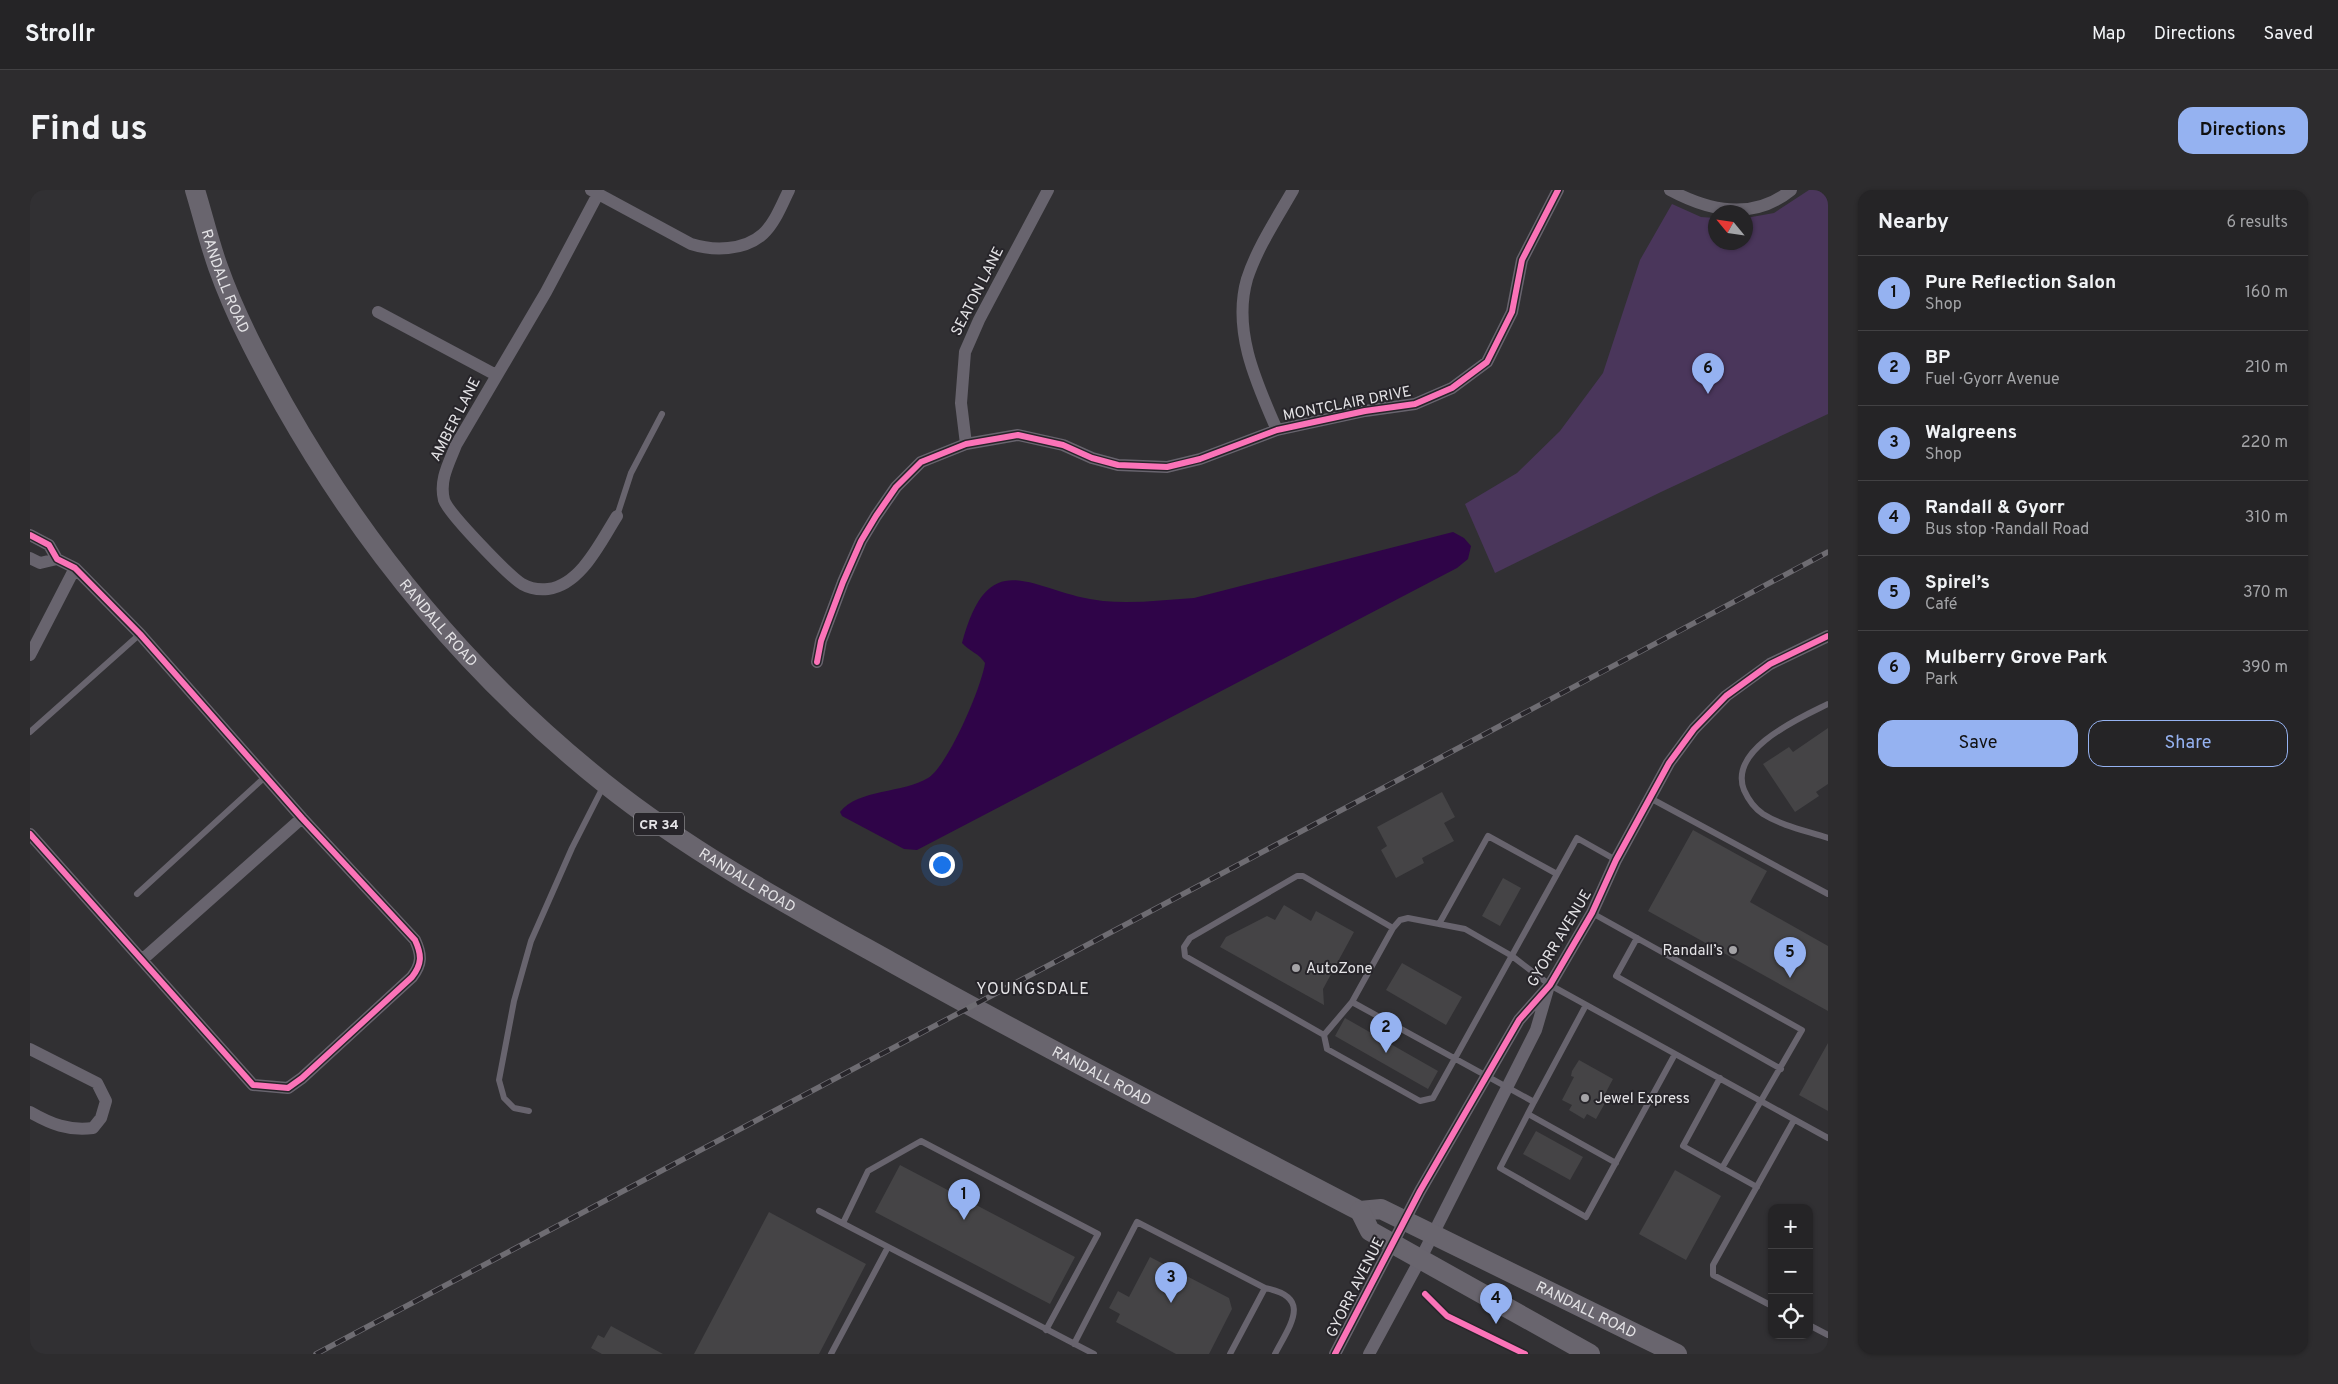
<!DOCTYPE html>
<html lang="en">
<head>
<meta charset="utf-8">
<style>
  body { margin:0; font-family:Overpass,sans-serif; background:#2d2c2e; color:#f1f3f6 }
  .controls { position:absolute; right:15px; bottom:15px; display:grid; overflow:hidden; border-radius:10px; box-shadow:0 1px 4px #0004 }
  .controls button { width:45px; height:45px; display:grid; place-items:center; padding:0; border:0; border-bottom:1px solid #424143; background:#252426; color:#f1f3f6; font:25px sans-serif }
  .compass { position:absolute; left:1678px; top:15px; width:45px; height:45px; border-radius:50%; background:#252426; box-shadow:0 1px 4px #0004; rotate:299deg }
  .you { position:absolute; left:911px; top:674px; width:18px; height:18px; margin:-12px; border:4px solid #fff; border-radius:50%; background:#1a73e8; box-shadow:0 0 0 8px #1a73e833 }
  .badge { display:grid; place-items:center; width:32px; height:32px; border-radius:50%; background:#95b2f1; color:#111; font-size:16px; font-weight:700 }
  .pin { position:absolute; translate:-50% -41px; filter:drop-shadow(0 1px 2px #0008) }
  .pin::after { content:''; position:absolute; top:26px; width:18px; height:15px; background:inherit; clip-path:polygon(0 0,100% 0,50% 100%) }
  .list { margin:0; padding:0; list-style:none }
  h2 { display:flex; justify-content:space-between; align-items:center; height:65px; margin:0; padding:0 20px; font-size:21px }
  h2 small { font-size:16px; font-weight:400; color:#a3a4a7 }
  .list li { display:grid; grid-template-columns:32px 1fr auto; gap:15px; align-items:center; box-sizing:border-box; height:75px; padding:0 20px; border-top:1px solid #424143 }
  .list b { display:block; font-size:19px; white-space:nowrap }
  .list p { margin:0; font-size:16px; white-space:nowrap; color:#a3a4a7 }
  .list em { font-size:16px; font-style:normal; color:#a3a4a7 }
  .actions { display:flex; gap:10px; padding:15px 20px }
  .actions a { flex:1; padding:11px 0; border:1px solid #95b2f1; border-radius:15px; text-align:center; font-size:18px; color:#95b2f1 }
  .actions .main { background:#95b2f1; color:#111 }
  .icon { flex:none; width:28px; height:28px; fill:none; stroke:currentColor; stroke-width:2; stroke-linecap:round; stroke-linejoin:round }
  .map { position:relative; flex:none; width:1798px; height:1164px; overflow:hidden; border-radius:15px }
  header { display:flex; align-items:center; gap:30px; box-sizing:border-box; height:70px; padding:0 25px; background:#252426; border-bottom:1px solid #424143 }
  header strong { font-size:24px }
  nav { display:flex; gap:28px; margin-inline-start:auto; font-size:18px }
  .intro { display:flex; align-items:center; justify-content:space-between; box-sizing:border-box; height:120px; padding:0 30px }
  h1 { margin:0; font-size:35px }
  .button { padding:12px 22px; border-radius:15px; background:#95b2f1; color:#111; font-size:18px; font-weight:700 }
  main { display:flex; gap:30px; padding:0 30px }
  aside { flex:1; background:#252426; border-radius:15px; box-shadow:0 1px 4px #0004 }
  .map>svg:first-child { display:block }
</style>
</head>
<body>
<header>
<strong>Strollr</strong>
<nav><a>Map</a><a>Directions</a><a>Saved</a></nav>
</header>
<div class="intro"><h1>Find us</h1><a class="button">Directions</a></div>
<main>
<div class="map">
<svg width="1798" height="1164" viewBox="0 0 1798 1164">
  <rect width="100%" height="100%" fill="#313033"/>
  <path fill="#4a365b" d="M 1779,0 L 1798,0 L 1798,224 L 1631,302 L 1465,383 L 1435,314 L 1487,283 L 1530,241 L 1573,183 L 1610,70 L 1642,14 L 1671,27 L 1685,28 L 1686,52 L 1716,52 L 1716,28 L 1744,23 Z"/>
  <path fill="#2f0448" d="M 1423,342 L 1434,348 L 1441,356 L 1438,369 L 1427,378 L 887,660 L 874,659 L 812,626 L 810,622 C 828,599 874,603 898,588 C 918,576 952,496 955,473 C 950,464 939,461 932,453 C 960,349 1003,404 1073,411 C 1103,414 1134,410 1164,408 Z"/>
  <path fill="#454446" d="M 1798,538 L 1798,594 L 1786,602 L 1789,606 L 1765,622 L 1733,574 L 1759,557 L 1763,562 Z
    M 1412,602 L 1425,627 L 1414,633 L 1424,651 L 1392,668 L 1394,673 L 1366,688 L 1351,660 L 1357,656 L 1347,637 Z
    M 1663,640 L 1737,681 L 1720,712 L 1798,756 L 1798,821 L 1618,721 Z
    M 1473,688 L 1491,698 L 1470,736 L 1452,726 Z
    M 1254,715 L 1281,731 L 1286,721 L 1324,742 L 1293,799 L 1294,815 L 1190,757 L 1196,747 L 1237,726 L 1245,730 Z
    M 1372,773 L 1432,807 L 1416,835 L 1356,800 Z
    M 1315,828 L 1408,881 L 1398,899 L 1305,846 Z
    M 1798,853 L 1798,921 L 1769,905 Z
    M 1549,870 L 1583,889 L 1575,904 L 1579,906 L 1566,929 L 1557,924 L 1554,929 L 1539,920 L 1542,915 L 1532,910 L 1544,887 L 1541,886 L 1542,881 Z
    M 1506,941 L 1553,967 L 1540,990 L 1493,964 Z
    M 870,975 L 1045,1067 L 1020,1114 L 845,1022 Z
    M 1645,980 L 1691,1006 L 1656,1070 L 1609,1044 Z
    M 739,1022 L 836,1074 L 789,1164 L 664,1164 Z
    M 1120,1067 L 1199,1108 L 1202,1119 L 1179,1164 L 1146,1164 L 1086,1132 L 1090,1124 L 1079,1118 L 1088,1101 L 1099,1107 Z
    M 581,1136 L 633,1164 L 572,1164 L 561,1158 L 568,1145 L 574,1148 Z"/>
  <g fill="none" stroke-linecap="round" stroke-linejoin="round">
    <path stroke="#68646e" stroke-width="6" d="M 587,326 L 601,283 L 632,224
      M 1798,514 C 1770,528 1698,559 1714,600 C 1718,609 1724,618 1733,624 C 1752,636 1777,641 1798,648
      M 0,542 L 110,444
      M 1620,608 L 1798,704
      M 107,704 L 235,587
      M 1562,723 L 1772,840 L 1692,978
      M 1409,734 L 1458,646 L 1527,684
      M 1363,738 L 1273,686 L 1267,686 L 1160,748 L 1154,757 L 1155,766 L 1294,845 L 1297,859 L 1390,911 L 1403,908 L 1547,648 L 1586,670
      M 1607,748 L 1586,786 L 1751,879
      M 1294,845 L 1322,812
      M 1645,864 L 1556,1027 L 1470,978 L 1504,912 L 1322,812 L 1363,738 L 1370,730 L 1378,728 L 1435,739 L 1482,766 L 1520,795 L 1798,948
      M 1690,888 L 1653,956 L 1727,997
      M 1504,912 L 1556,815
      M 499,921 L 484,918 L 474,908 L 469,890 L 484,811 L 501,751 L 542,658 L 573,597
      M 1498,924 L 1586,973
      M 789,1021 L 1064,1164
      M 813,1033 L 838,981 L 891,951 L 1068,1044 L 1016,1140
      M 1235,1098 C 1283,1107 1260,1135 1245,1164
      M 1742,1116 L 1683,1085 L 1683,1075 L 1764,930
      M 1779,1135 L 1798,1145
      M 1044,1154 L 1107,1032 L 1235,1098 L 1200,1164
      M 801,1164 L 858,1057"/>
    <path stroke="#68646e" stroke-width="12" d="M 561,0 L 661,54 C 683,61 714,61 733,44 C 745,33 752,14 759,0
      M 1640,0 C 1679,21 1723,31 1761,0
      M 568,4 L 516,102 L 426,255 C 419,273 409,290 414,310 C 418,323 479,386 492,394 C 499,398 509,400 518,399 C 551,395 571,351 587,326
      M 348,122 L 466,185
      M 1247,240 C 1227,194 1202,141 1217,89 C 1227,58 1247,28 1263,0
      M 936,254 L 931,213 L 935,162 L 949,130 L 1018,0
      M 0,345 L 19,355 L 27,369 L 45,378 L 110,444 L 272,628 L 385,750 C 392,765 392,774 382,787 L 272,888 L 258,898 L 223,895 L 0,644
      M 0,368 L 10,373 L 27,369
      M 0,465 L 45,378
      M 787,472 L 791,451 L 813,392 L 831,351 L 846,326 L 866,297 L 891,272 L 936,254 L 988,245 L 1033,255 L 1062,268 L 1088,275 L 1137,277 L 1170,269 L 1247,240 L 1335,221 L 1385,214 L 1422,198 L 1457,172 L 1482,122 L 1492,70 L 1528,0
      M 113,769 L 272,628
      M 0,859 L 67,893 L 76,911 L 71,928 L 63,938 C 38,941 21,934 0,922
      M 1305,1164 L 1390,1001 L 1489,830 L 1520,795 L 1562,723 L 1586,670 L 1639,573 L 1664,539 L 1696,506 L 1740,474 L 1798,446
      M 1339,1164 L 1391,1068 L 1506,840 L 1518,799"/>
    <g stroke="#69656e" stroke-width="20">
      <path id="s1" d="M 165,0 C 173,26 179,52 188,77 C 205,125 229,170 254,215 C 336,360 444,489 574,593 C 663,664 762,717 861,772 C 1015,858 1173,939 1330,1021 L 1351,1019 L 1647,1164"/>
      <path d="M 1330,1021 L 1340,1041 L 1560,1164"/>
    </g>
    <defs>
      <path id="rail" d="M 286,1164 L 1798,362"/>
    </defs>
    <use href="#rail" stroke="#6e6c72" stroke-width="5.5"/>
    <use href="#rail" stroke="#27252a" stroke-width="4" stroke-dasharray="11" stroke-linecap="butt"/>
    <defs>
      <path id="cycleway" d="M 0,345 L 19,355 L 27,369 L 45,378 L 110,444 L 272,628 L 385,750 C 392,765 392,774 382,787 L 272,888 L 258,898 L 223,895 L 0,644
        M 787,472 L 791,451 L 813,392 L 831,351 L 846,326 L 866,297 L 891,272 L 936,254 L 988,245 L 1033,255 L 1062,268 L 1088,275 L 1137,277 L 1170,269 L 1247,240 L 1335,221 L 1385,214 L 1422,198 L 1457,172 L 1482,122 L 1492,70 L 1528,0
        M 1395,1104 L 1417,1126 L 1495,1164
        M 1305,1164 L 1390,1001 L 1489,830 L 1520,795 L 1562,723 L 1586,670 L 1639,573 L 1664,539 L 1696,506 L 1740,474 L 1798,446"/>
    </defs>
    <use href="#cycleway" stroke="#27252a" stroke-width="9"/>
    <use href="#cycleway" stroke="#fb73b8" stroke-width="6"/>
  </g>
  <g fill="#a5a4a7" stroke="#27252a" stroke-width="2">
    <circle cx="1703" cy="760" r="5"/>
    <circle cx="1266" cy="778" r="5"/>
    <circle cx="1555" cy="908" r="5"/>
  </g>
  <g text-anchor="middle" stroke-width="4" stroke-linejoin="round" paint-order="stroke">
    <rect fill="#27252a" stroke="#abaaae" stroke-width="1" x="604" y="622.5" width="50" height="23" rx="4"/>
    <g font-size="14" font-weight="bold" fill="#e4e3e6">
      <text x="629" y="639">CR 34</text>
    </g>
    <g font-size="15" fill="#e4e3e6" stroke="#27252a">
      <text dy="5" stroke="none"><textPath href="#s1" startOffset="96">RANDALL ROAD</textPath></text>
      <text transform="translate(947 101) rotate(-63)" y="5">SEATON LANE</text>
      <text transform="translate(1317 213) rotate(-11)" y="5">MONTCLAIR DRIVE</text>
      <text transform="translate(425 229) rotate(-63)" y="5">AMBER LANE</text>
      <text dy="5" stroke="none"><textPath href="#s1" startOffset="501">RANDALL ROAD</textPath></text>
      <text dy="5" stroke="none"><textPath href="#s1" startOffset="905">RANDALL ROAD</textPath></text>
      <text transform="translate(1529 748) rotate(-59)" y="5">GYORR AVENUE</text>
      <text dy="5" stroke="none"><textPath href="#s1" startOffset="1310">RANDALL ROAD</textPath></text>
      <text transform="translate(1325 1097) rotate(-63)" y="5">GYORR AVENUE</text>
      <text dy="5" stroke="none"><textPath href="#s1" startOffset="1851">RANDALL ROAD</textPath></text>
    </g>
    <g font-size="15" fill="#e4e3e6" stroke="#27252a" text-anchor="start">
      <text x="1693" y="765" text-anchor="end">Randall’s</text>
      <text x="1276" y="783">AutoZone</text>
      <text x="1565" y="913">Jewel Express</text>
    </g>
    <g font-size="16" letter-spacing="1" fill="#e4e3e6" stroke="#27252a">
      <text x="1003" y="804">YOUNGSDALE</text>
    </g>
  </g>
</svg>
<div class="controls">
<button>+</button>
<button>−</button>
<button><svg class="icon" aria-label="locate" viewBox="0 0 24 24"><circle cx="12" cy="12" r="6"/><path d="M12 2v4M12 18v4M2 12h4M18 12h4"/></svg></button>
</div>
<svg class="compass" viewBox="-18 -18 36 36"><path d="M0-13l5 13h-10z" fill="#e53935"/><path d="M0 13l5-13h-10z" fill="#a3a4a7"/></svg>
<div class="you"></div>
<div class="pin badge" style="left:934px;top:1030px">1</div>
<div class="pin badge" style="left:1356px;top:863px">2</div>
<div class="pin badge" style="left:1141px;top:1113px">3</div>
<div class="pin badge" style="left:1466px;top:1134px">4</div>
<div class="pin badge" style="left:1760px;top:788px">5</div>
<div class="pin badge" style="left:1678px;top:204px">6</div>
</div>
<aside>
<h2>Nearby<small>6 results</small></h2>
<ul class="list">
<li><span class="badge">1</span><div><b>Pure Reflection Salon</b><p>Shop</p></div><em>160 m</em></li>
<li><span class="badge">2</span><div><b>BP</b><p>Fuel · Gyorr Avenue</p></div><em>210 m</em></li>
<li><span class="badge">3</span><div><b>Walgreens</b><p>Shop</p></div><em>220 m</em></li>
<li><span class="badge">4</span><div><b>Randall &amp; Gyorr</b><p>Bus stop · Randall Road</p></div><em>310 m</em></li>
<li><span class="badge">5</span><div><b>Spirel’s</b><p>Café</p></div><em>370 m</em></li>
<li><span class="badge">6</span><div><b>Mulberry Grove Park</b><p>Park</p></div><em>390 m</em></li>
</ul>
<div class="actions"><a class="main">Save</a><a>Share</a></div>
</aside>
</main>
</body>
</html>
